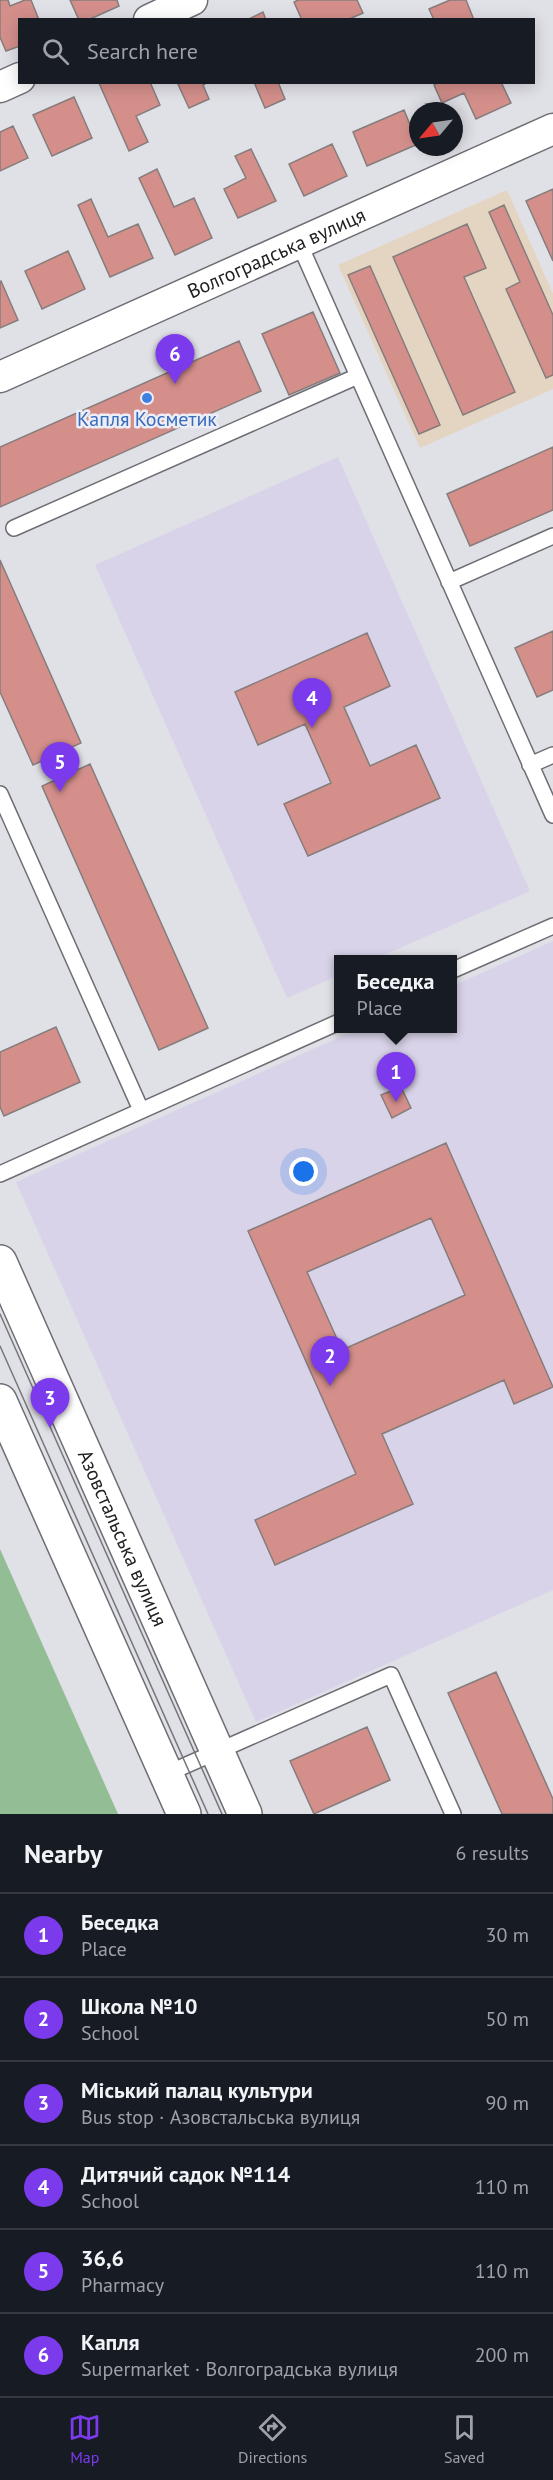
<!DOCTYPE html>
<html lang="en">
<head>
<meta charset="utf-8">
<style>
  body { margin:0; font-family:"PT Sans",sans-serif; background:#20242c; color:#f1f3f6 }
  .compass { position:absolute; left:409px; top:102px; width:54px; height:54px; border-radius:50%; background:#171b24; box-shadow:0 3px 15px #0003; rotate:241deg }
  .you { position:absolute; left:304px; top:1172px; width:21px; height:21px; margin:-15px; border:4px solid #fff; border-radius:50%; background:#1a73e8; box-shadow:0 0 0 9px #1a73e833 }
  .badge { display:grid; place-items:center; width:39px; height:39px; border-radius:50%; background:#7c3aed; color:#fff; font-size:20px; font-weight:700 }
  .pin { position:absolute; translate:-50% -50px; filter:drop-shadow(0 2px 3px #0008) }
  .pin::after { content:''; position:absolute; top:32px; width:21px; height:18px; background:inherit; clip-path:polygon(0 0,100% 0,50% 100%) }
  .popup { position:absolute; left:334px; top:955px; width:123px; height:78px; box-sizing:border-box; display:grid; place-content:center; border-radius:0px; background:#171b24; filter:drop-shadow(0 2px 4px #0005); font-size:20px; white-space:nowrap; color:#9ea1a6 }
  .popup b { font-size:22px; color:#f1f3f6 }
  .popup::after { content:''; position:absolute; left:50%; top:100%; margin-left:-12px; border:12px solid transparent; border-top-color:#171b24 }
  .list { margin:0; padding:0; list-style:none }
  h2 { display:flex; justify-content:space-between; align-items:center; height:78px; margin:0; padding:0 24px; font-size:26px }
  h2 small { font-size:20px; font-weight:400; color:#9ea1a6 }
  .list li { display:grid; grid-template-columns:39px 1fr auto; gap:18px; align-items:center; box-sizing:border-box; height:84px; padding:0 24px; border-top:2px solid #363941 }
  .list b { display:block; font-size:22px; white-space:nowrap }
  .list p { margin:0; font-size:20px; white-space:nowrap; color:#9ea1a6 }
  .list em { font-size:20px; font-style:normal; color:#9ea1a6 }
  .icon { flex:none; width:33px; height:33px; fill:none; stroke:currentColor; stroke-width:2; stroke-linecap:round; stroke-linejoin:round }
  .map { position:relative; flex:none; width:553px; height:1814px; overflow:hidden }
  .search { position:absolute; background:#171b24; box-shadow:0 3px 15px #0003; left:18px; right:18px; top:18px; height:66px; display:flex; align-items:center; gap:15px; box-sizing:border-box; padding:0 21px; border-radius:0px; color:#9ea1a6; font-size:22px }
  .sheet { height:582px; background:#171b24 }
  nav { display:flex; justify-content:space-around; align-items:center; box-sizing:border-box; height:84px; border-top:2px solid #363941; background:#171b24; font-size:16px; color:#9ea1a6 }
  nav a { display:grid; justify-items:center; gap:3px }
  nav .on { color:#7c3aed }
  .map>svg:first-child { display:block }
</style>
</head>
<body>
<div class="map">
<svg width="553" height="1814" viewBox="0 0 553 1814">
  <rect width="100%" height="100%" fill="#e0e0e7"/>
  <path fill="#e4d4c2" d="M 507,190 L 553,294 L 553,389 L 420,448 L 338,265 Z"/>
  <path fill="#d9d3e9" d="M 338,457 L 530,891 L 375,959 L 339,960 L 339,975 L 287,998 L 95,565 Z
    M 553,941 L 553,1590 L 256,1722 L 16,1182 L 358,1029 L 453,1028 L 453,986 Z"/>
  <path fill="#92bd95" d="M 0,1549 L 118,1814 L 0,1814 Z"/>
  <path fill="#d48f8b" stroke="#857d7c" stroke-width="1.5" fill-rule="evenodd" d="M 0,0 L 8,0 L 10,6 L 25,0 L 31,0 L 39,20 L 20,20 L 20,46 L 6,51 L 0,37 Z
    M 70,0 L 117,0 L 119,6 L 88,20 L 79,20 Z
    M 298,0 L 357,0 L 363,13 L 347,20 L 302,20 L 294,2 Z
    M 450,0 L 466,0 L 474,20 L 434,20 L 429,9 Z
    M 263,12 L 266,20 L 247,20 Z
    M 150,82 L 160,105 L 136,116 L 148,142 L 129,151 L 99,83 Z
    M 177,82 L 208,82 L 203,85 L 209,99 L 189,108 Z
    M 254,82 L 278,82 L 285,99 L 265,108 Z
    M 439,82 L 501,82 L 511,103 L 476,119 L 464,93 L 442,103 L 434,85 Z
    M 74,97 L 92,138 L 52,156 L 33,115 Z
    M 404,110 L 418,144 L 367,166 L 353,132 Z
    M 13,126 L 28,158 L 0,171 L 0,132 Z
    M 332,144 L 347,176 L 304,196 L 289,164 Z
    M 251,149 L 276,201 L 238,218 L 224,189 L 246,178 L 235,156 Z
    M 157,169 L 174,207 L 194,198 L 212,238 L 175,255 L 139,178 Z
    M 553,189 L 553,261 L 526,201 Z
    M 91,199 L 108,237 L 138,224 L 153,258 L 110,277 L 78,205 Z
    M 504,205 L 553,315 L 553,375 L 546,378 L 506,289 L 520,282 L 489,212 Z
    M 467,224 L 486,268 L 464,277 L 515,392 L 463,415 L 393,257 Z
    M 68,251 L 85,289 L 42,309 L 25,271 Z
    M 370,266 L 440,425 L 419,434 L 348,275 Z
    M 1,281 L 18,320 L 0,328 L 0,282 Z
    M 313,312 L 340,373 L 289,395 L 262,334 Z
    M 239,341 L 261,391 L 0,507 L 0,447 Z
    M 553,447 L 553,510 L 470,546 L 447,494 Z
    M 0,560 L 81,743 L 33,765 L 0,692 Z
    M 553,631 L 553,690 L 537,697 L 515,648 Z
    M 367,633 L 390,686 L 344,707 L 370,766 L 416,745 L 440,798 L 308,856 L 284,804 L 331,783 L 305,724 L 258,745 L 235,692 Z
    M 90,764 L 208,1028 L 159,1050 L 42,786 Z
    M 56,1027 L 80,1082 L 4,1116 L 0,1107 L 0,1052 Z
    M 401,1087 L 411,1108 L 392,1118 L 381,1095 Z
    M 446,1143 L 553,1387 L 514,1404 L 504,1380 L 382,1434 L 413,1504 L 275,1565 L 255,1520 L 356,1474 L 248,1231 ZM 431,1218 L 465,1295 L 342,1350 L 307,1272 Z
    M 496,1672 L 553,1799 L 553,1814 L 502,1814 L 448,1693 Z
    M 367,1727 L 390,1780 L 314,1814 L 290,1761 Z"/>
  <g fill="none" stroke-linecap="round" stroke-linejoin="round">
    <defs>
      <path id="lane" d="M 299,243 L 553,815
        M 14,528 L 358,376
        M 449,582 L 553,536
        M 530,765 L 553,755
        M 0,794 L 141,1110
        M 453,970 L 553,926
        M 0,1174 L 339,1022
        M 166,1774 L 391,1675 L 453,1814"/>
      <g id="street">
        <path d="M 149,20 L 192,0"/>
        <path d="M 0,87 L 20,78"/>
        <path id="s1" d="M 0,377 L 553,129"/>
      </g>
      <g id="secondary">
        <path id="s2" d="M 0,1262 L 245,1814"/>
        <path d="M 0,1401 L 184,1814"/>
      </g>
    </defs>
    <use href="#lane" stroke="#6e6d74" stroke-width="18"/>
    <use href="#street" stroke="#6e6d74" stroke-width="33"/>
    <use href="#secondary" stroke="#6e6d74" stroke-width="36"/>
    <use href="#lane" stroke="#fff" stroke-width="15"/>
    <use href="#street" stroke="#fff" stroke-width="30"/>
    <use href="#secondary" stroke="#fff" stroke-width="33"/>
    <path stroke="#75757a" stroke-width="1.5" d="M 0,1314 L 222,1814
      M 0,1346 L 208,1814"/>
  </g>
  <circle fill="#3f7fe0" stroke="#ededf5" stroke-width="2" cx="147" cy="398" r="6"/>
  <g text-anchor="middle" stroke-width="5" stroke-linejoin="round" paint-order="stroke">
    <g font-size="20" fill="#212124" stroke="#ededf5">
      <text dy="7" stroke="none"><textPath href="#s1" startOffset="303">Волгоградська вулиця</textPath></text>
      <text dy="7" stroke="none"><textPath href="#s2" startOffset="302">Азовстальська вулиця</textPath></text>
    </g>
    <g font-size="20" fill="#366cbe" stroke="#ededf5">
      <text x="147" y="426">Капля Косметик</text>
    </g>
  </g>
</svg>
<svg class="compass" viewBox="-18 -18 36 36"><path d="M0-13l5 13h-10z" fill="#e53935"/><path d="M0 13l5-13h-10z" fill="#9ea1a6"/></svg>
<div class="you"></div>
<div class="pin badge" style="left:396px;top:1102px">1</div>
<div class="popup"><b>Беседка</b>Place</div>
<div class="pin badge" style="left:330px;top:1386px">2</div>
<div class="pin badge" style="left:50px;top:1428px">3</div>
<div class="pin badge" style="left:312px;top:728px">4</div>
<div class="pin badge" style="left:60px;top:792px">5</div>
<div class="pin badge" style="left:175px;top:384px">6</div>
<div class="search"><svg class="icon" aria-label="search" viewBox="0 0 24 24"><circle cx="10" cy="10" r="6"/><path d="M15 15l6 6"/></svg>Search here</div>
</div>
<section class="sheet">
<h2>Nearby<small>6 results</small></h2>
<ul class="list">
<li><span class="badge">1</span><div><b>Беседка</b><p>Place</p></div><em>30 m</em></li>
<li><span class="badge">2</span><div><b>Школа №10</b><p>School</p></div><em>50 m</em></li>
<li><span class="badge">3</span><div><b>Міський палац культури</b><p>Bus stop · Азовстальська вулиця</p></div><em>90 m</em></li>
<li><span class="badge">4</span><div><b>Дитячий садок №114</b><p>School</p></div><em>110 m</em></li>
<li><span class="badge">5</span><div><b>36,6</b><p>Pharmacy</p></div><em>110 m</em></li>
<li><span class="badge">6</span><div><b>Капля</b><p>Supermarket · Волгоградська вулиця</p></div><em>200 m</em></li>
</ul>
</section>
<nav>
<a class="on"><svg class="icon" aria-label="map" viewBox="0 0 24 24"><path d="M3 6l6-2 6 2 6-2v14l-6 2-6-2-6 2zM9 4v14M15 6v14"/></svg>Map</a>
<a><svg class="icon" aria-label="directions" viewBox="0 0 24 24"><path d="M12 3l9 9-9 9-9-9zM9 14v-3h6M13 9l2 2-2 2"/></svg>Directions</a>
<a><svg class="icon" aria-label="saved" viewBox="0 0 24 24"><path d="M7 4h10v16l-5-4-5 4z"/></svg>Saved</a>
</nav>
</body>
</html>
